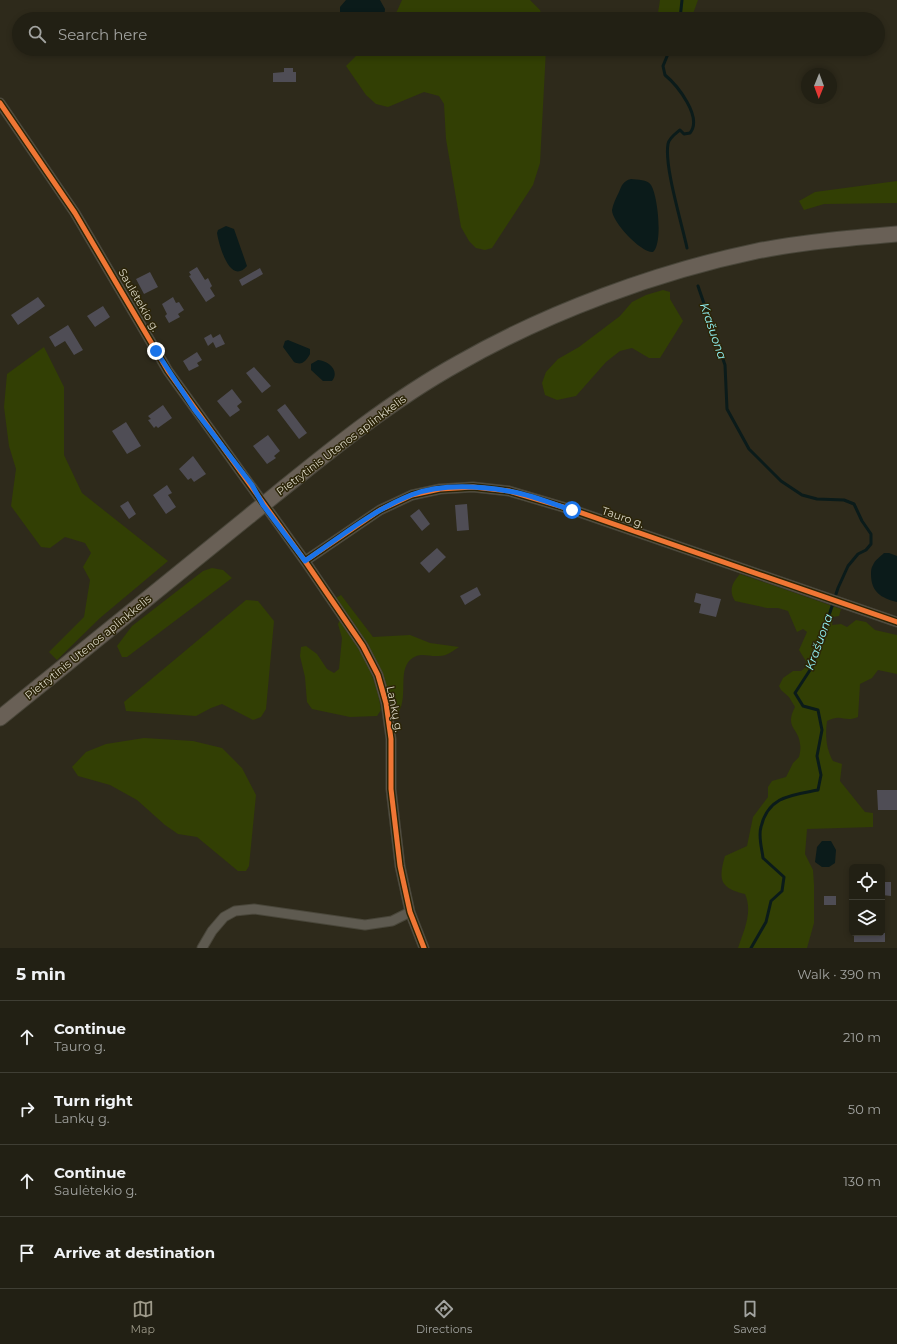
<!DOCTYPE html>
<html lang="en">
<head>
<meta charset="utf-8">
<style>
  body { margin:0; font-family:Montserrat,sans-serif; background:#2e2d22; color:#f1f3f6 }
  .controls { position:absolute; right:12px; bottom:12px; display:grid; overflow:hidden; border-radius:6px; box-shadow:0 2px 6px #0003 }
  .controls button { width:36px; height:36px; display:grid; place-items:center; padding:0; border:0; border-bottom:1px solid #3f3e34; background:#222014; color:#f1f3f6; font:20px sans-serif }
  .compass { position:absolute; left:801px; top:68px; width:36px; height:36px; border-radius:50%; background:#222014; box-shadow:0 2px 6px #0003; rotate:181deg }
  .stop { position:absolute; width:12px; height:12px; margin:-9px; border:3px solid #1a73e8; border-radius:50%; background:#fff }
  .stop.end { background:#1a73e8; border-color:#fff; box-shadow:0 1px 4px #0008 }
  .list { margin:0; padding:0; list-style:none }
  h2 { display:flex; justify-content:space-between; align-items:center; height:52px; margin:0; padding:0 16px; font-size:17px }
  h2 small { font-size:13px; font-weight:400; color:#a2a3a0 }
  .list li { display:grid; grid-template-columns:26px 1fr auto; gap:12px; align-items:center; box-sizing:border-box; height:72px; padding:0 16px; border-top:1px solid #3f3e34 }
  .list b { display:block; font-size:15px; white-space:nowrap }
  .list p { margin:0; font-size:13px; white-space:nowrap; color:#a2a3a0 }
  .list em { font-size:13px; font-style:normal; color:#a2a3a0 }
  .icon { flex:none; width:22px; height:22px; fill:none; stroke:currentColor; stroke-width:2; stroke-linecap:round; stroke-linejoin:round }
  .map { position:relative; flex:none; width:897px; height:948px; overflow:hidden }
  .search { position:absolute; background:#222014; box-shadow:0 2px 6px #0003; left:12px; right:12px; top:12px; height:44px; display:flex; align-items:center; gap:10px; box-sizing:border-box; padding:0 14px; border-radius:22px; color:#a2a3a0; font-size:15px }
  .sheet { height:340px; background:#222014 }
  nav { display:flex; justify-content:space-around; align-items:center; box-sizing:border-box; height:56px; border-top:1px solid #3f3e34; background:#222014; font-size:11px; color:#a2a3a0 }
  nav a { display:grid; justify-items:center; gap:2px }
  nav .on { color:#9e9a8a }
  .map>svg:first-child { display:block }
</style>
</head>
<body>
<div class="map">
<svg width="897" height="948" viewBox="0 0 897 948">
  <rect width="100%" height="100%" fill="#2e2a1b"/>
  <path fill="#323f04" d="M 402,0 L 530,0 L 540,10 L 543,19 L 391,19 L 397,11 Z
    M 660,0 L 698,0 L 691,19 L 657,19 Z
    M 363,49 L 546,49 L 540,163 L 533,185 L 492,248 L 485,250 L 476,248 L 469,241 L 461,227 L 446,139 L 444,104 L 439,96 L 424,92 L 388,107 L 376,104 L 366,95 L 346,66 Z
    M 897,181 L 897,203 L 824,204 L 804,210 L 799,201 L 815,192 Z
    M 663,290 L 670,292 L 670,299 L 683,321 L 660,358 L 649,358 L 632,348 L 620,351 L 606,362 L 576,396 L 557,400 L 545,395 L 542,383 L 546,372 L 558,359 L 579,347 L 620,316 L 632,302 L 646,295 Z
    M 44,347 L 64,387 L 64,455 L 82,493 L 168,561 L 100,618 L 57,660 L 49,652 L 84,617 L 90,580 L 83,567 L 91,553 L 85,543 L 65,537 L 50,548 L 41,547 L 11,506 L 16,469 L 9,446 L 4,407 L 7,374 Z
    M 212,568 L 223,570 L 232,578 L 127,657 L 122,657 L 117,646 L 132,626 L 203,571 Z
    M 740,574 L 841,609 L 839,616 L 833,617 L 832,625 L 841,624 L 847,627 L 856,620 L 866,622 L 875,630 L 897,635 L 897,674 L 878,670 L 872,678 L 860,684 L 858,717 C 844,723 842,713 827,721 C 825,736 826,748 833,761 L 842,764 L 840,781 L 865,812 L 873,813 L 873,827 L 807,829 L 805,854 L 813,870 L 814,885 L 814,923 L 807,948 L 738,948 C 744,930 753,912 745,894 C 720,888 718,880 725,856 L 747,846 L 753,817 L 768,797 L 768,787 L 772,781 L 786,777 L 793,763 L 799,757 C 800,753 801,748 800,744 C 799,728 784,728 795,707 L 789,697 L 781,690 L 779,686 L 783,678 L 793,671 L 801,671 L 806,667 L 807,663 L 799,650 L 807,632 L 803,629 L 797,632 L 788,611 L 778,608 L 767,608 L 735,601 C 728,590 733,582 740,574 Z
    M 341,595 L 373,637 L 410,635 L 430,643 L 459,647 C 453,651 447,656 439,656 C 428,657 420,651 410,660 C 397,673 410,699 396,716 L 392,716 L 383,675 L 366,643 L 334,599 Z
    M 246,600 L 258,601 L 274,621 L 266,709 L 261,717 L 253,720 L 222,704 L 211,708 L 196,716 L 126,711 L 124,702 Z
    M 340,620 C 360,646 377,678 381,710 L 377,716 L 350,717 L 312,709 L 307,702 L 305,677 L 300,656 L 301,647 L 306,646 L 317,654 L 327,669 L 334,673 L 339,669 L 342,638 L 338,624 Z
    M 144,738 L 193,741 L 222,748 L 242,768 L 256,795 L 249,866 L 246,871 L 238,871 L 197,837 L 178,834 L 165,825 L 137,800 L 110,785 L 78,776 L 72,767 L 86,752 L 106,744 Z"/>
  <path fill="#0b1b1a" d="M 346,0 L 380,0 L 385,9 L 384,19 L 340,19 L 340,7 Z
    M 631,179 C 638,180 647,179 651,185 C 658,196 663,244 653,252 C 641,253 612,222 612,210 C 613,204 616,198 619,192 C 622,185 623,181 631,179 Z
    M 226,226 L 234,229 L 247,266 C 230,286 219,245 217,233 L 218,230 Z
    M 288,340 L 310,349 L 310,354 C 306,361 302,366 294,362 L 283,347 L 285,341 Z
    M 318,360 C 329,361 340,371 332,381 L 323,381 L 311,370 L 311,364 Z
    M 884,553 L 889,553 L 897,556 L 897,602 C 881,598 871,592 871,574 C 871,571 871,568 873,565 C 875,560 880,557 884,553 Z
    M 822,841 L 831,841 L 836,850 L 835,863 L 829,867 L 822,867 L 815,862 L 817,847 Z"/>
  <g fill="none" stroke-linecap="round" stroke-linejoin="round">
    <path stroke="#0b1b1a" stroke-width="3" d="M 680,19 L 682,0
      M 670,49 L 663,66 L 665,75 C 677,85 703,117 690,133 L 684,134 L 680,130 C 675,134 669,138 668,144 C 664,166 682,224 687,248
      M 698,286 L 725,365 L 727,409 L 749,449 L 781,481 L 802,495 L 817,499 L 844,500 L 854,504 L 862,521 L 871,534 L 871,544 L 866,550 L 858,554 L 848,566 L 838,588 L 812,667 L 795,693 L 803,706 L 818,710 L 822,730 L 817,756 L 821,775 L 818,790 C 792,795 768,796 761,827 C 758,836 762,849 763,858 L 784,877 L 782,891 L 771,901 L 766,922 L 751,948"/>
  </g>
  <path fill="#4f4d55" d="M 284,68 L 293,68 L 293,72 L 296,72 L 296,82 L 273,82 L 273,73 L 284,72 Z
    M 197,267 L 205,280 L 208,278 L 212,286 L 210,288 L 215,296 L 206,302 L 189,276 L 191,275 L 189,272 Z
    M 260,268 L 263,274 L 242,286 L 239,280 Z
    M 150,272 L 158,287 L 144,294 L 136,279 Z
    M 38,297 L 45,306 L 18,325 L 11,315 Z
    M 173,297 L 176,303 L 179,302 L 184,310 L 178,314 L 180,317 L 169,323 L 165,316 L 167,314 L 162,304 Z
    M 103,306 L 110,317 L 95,327 L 87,316 Z
    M 68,325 L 83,350 L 74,355 L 65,341 L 55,347 L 49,337 Z
    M 211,334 L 213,338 L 220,334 L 225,344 L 216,348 L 213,342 L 208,346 L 204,338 Z
    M 197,352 L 202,360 L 197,363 L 199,366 L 189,371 L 183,361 Z
    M 254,367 L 271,386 L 262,393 L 246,373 Z
    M 232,389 L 242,402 L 237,406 L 240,410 L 230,417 L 217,401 Z
    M 285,404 L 307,433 L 299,439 L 277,410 Z
    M 163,405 L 172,418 L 158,428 L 156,426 L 154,428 L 148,420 L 151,419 L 148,416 Z
    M 126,422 L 141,446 L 127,454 L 112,431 Z
    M 268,435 L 280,451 L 274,456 L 276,458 L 267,464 L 253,446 Z
    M 193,456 L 206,474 L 194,482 L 191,478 L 188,480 L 179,469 Z
    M 167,485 L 172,493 L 168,495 L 176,507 L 166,514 L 153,495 Z
    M 128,501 L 136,514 L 129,519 L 120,506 Z
    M 467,504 L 469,530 L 457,531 L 455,505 Z
    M 419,509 L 430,524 L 422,531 L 410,516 Z
    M 437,548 L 446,557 L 429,573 L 420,563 Z
    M 477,587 L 481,595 L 465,605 L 460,596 Z
    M 696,593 L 721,599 L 716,617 L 699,613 L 701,604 L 694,602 Z
    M 877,790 L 897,790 L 897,810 L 878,810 Z
    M 882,882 L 891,882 L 891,896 L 882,895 Z
    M 824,896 L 836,896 L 836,905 L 824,905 Z
    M 854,933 L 885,933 L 885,942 L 854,942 Z"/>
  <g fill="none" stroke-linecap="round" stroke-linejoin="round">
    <defs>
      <path id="minor" d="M 0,103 L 75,213 L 168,371 L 305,561 L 363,646 L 378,675 L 386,703 L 391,739 L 391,789 L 400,866 L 410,912 L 424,948
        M 305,561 L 380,510 L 412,495 L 440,489 L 473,487 L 509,491 L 573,510 L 897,622
        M 202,948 L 212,931 L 224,917 L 235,911 L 254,909 L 365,925 L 392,921 L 410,912"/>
      <path id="trunk" d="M 0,718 C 83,651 165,584 248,517 C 316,462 383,405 459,363 C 548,312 657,272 757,251 C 803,242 850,238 897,234"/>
    </defs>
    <use href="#minor" stroke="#49463a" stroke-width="11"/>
    <use href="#trunk" stroke="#49463a" stroke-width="17"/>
    <use href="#minor" stroke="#5e5a50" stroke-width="9"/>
    <use href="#trunk" stroke="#696056" stroke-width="15"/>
    <defs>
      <path id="cycleway" d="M 0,103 L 75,213 L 168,371 L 305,561 L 363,646 L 378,675 L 386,703 L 391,739 L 391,789 L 400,866 L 410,912 L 424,948
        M 305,561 L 380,510 L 412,495 L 440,489 L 473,487 L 509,491 L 573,510 L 897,622"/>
    </defs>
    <use href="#cycleway" stroke="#2c2508" stroke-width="8"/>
    <use href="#cycleway" stroke="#f07635" stroke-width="5"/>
  </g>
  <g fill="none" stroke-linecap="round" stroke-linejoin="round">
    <path stroke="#1a73e8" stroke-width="5" d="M 156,351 L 194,409 L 252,485 L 263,505 L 305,561 C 339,538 373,510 411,495 C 440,484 478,486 508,491 C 530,494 552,504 572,510"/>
  </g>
  <g text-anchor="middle" stroke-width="3" stroke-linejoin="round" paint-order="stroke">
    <g font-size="11" fill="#dad6c6" stroke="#2c2508">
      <text transform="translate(139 300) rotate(60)" y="4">Saulėtekio g.</text>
      <text transform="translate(341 445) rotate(-37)" y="4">Pietrytinis Utenos aplinkkelis</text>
      <text transform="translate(623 517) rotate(19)" y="4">Tauro g.</text>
      <text transform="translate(88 647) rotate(-39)" y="4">Pietrytinis Utenos aplinkkelis</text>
      <text transform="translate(395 709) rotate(79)" y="4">Lankų g.</text>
    </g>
    <g font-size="12" font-style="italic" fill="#92f5f9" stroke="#2c2508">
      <text transform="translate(713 331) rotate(71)" y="4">Krašuona</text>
      <text transform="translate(819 642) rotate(-70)" y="4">Krašuona</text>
    </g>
  </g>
</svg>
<div class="controls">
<button><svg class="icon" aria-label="locate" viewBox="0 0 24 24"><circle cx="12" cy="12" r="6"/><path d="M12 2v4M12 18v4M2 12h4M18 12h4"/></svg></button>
<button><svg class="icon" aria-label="layers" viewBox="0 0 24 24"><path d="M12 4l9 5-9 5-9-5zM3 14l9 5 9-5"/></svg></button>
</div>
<svg class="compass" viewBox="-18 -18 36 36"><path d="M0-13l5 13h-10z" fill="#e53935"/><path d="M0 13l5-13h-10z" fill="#a2a3a0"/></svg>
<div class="stop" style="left:572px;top:510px"></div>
<div class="stop end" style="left:156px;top:351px"></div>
<div class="search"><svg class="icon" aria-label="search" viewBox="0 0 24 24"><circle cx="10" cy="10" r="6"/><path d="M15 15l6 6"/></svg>Search here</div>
</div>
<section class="sheet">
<h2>5 min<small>Walk · 390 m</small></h2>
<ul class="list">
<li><svg class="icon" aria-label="ahead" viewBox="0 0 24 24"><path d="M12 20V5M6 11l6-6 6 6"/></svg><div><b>Continue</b><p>Tauro g.</p></div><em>210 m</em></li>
<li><svg class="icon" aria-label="right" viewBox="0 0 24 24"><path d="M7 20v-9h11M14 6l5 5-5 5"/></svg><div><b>Turn right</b><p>Lankų g.</p></div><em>50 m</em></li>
<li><svg class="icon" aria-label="ahead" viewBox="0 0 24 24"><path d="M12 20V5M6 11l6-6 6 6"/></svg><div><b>Continue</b><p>Saulėtekio g.</p></div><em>130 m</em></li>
<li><svg class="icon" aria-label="arrive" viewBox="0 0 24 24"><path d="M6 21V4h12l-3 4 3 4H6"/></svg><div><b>Arrive at destination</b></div></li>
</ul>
</section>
<nav>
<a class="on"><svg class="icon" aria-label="map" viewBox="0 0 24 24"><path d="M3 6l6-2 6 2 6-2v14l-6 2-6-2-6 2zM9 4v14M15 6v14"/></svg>Map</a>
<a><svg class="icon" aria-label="directions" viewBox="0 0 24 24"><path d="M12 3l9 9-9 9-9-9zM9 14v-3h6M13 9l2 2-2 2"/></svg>Directions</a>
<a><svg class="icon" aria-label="saved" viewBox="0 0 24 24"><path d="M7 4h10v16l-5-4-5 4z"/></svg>Saved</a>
</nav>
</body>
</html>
